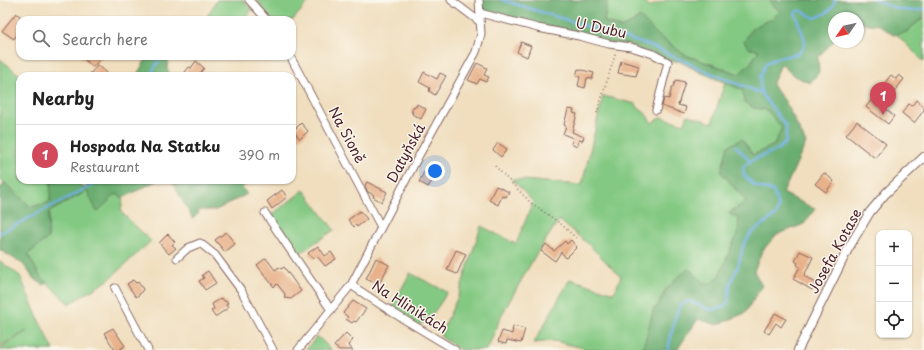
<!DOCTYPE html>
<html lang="en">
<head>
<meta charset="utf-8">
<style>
  body { margin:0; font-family:"Playpen Sans",sans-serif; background:#f2f2f2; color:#222 }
  .controls { position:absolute; right:12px; bottom:12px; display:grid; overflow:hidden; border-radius:8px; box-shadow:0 1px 3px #0004 }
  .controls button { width:36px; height:36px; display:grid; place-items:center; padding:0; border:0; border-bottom:1px solid #e0e0e0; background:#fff; color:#222; font:20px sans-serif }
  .compass { position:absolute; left:828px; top:12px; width:36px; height:36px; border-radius:50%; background:#fff; box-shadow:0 1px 3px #0004; rotate:236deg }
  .you { position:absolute; left:435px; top:171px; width:14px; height:14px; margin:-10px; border:3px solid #fff; border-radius:50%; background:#1a73e8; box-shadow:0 0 0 6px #1a73e833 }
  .badge { display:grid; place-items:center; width:26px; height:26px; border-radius:50%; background:#d1495b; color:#fff; font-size:13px; font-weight:700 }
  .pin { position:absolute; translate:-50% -33px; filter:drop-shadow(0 1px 2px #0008) }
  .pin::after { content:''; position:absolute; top:21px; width:14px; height:12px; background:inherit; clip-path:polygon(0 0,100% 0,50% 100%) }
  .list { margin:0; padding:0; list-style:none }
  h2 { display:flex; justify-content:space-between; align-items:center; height:52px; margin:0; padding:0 16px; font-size:17px }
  h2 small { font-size:13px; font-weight:400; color:#767676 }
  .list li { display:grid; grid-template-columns:26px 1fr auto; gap:12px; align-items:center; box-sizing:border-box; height:60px; padding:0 16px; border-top:1px solid #e0e0e0 }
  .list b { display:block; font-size:15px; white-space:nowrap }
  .list p { margin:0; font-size:13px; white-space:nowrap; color:#767676 }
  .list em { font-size:13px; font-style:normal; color:#767676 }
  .icon { flex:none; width:22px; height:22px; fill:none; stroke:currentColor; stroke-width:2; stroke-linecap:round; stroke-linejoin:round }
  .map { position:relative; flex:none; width:924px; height:350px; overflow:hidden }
  .search { position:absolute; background:#fff; box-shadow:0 1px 3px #0004; left:16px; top:16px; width:280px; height:44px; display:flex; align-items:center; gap:10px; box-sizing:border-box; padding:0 14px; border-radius:12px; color:#767676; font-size:15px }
  .panel { position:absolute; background:#fff; box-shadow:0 1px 3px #0004; left:16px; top:72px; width:280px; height:112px; border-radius:12px }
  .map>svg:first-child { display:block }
</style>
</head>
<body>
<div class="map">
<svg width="924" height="350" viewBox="0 0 924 350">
  <rect width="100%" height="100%" fill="#fbf7ec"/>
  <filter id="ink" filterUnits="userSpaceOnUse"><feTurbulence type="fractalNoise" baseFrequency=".025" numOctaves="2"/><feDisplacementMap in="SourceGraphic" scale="8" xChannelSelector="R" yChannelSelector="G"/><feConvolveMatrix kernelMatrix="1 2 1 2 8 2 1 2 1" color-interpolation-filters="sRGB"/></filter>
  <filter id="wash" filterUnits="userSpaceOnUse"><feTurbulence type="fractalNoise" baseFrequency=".012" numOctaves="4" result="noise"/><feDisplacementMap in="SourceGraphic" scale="16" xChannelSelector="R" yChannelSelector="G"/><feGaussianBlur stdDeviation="0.9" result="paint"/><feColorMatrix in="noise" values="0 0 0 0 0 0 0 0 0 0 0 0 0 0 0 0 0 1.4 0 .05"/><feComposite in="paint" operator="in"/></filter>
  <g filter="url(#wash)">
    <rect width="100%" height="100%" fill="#f0debe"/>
    <path fill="#84c983" stroke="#677457" d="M 217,0 L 243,0 L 252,10 L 244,20 L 205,20 Z
      M 257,0 L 310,0 L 292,21 L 292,20 L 271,20 Z
      M 603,0 L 641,0 L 649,7 L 666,0 L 771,0 L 771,4 L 780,11 L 772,19 L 752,28 L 760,49 L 750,64 L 739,74 L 685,55 L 659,36 L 640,17 L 632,23 L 620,28 L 604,21 L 607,2 Z
      M 924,19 L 924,62 L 896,34 L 906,32 L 919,21 Z
      M 0,59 L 21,76 L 20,76 L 20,180 L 51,180 L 50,202 L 31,207 L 0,179 Z
      M 725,82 L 743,90 L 754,108 L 767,110 L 782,128 L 774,145 L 753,155 L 721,172 L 746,201 L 729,213 L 739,218 L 738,232 L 719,276 L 712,283 L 703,284 L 693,272 L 666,289 L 657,307 L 654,308 L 644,345 L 644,350 L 591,350 L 554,341 L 534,343 L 570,279 L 614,293 L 621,277 L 586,242 L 559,220 L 535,256 L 501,316 L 487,350 L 460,350 L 440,336 L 459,294 L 481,226 L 516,244 L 533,202 L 512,179 L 582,185 L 603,96 L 636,104 L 638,108 L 643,110 L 652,123 L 661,117 L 684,124 L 688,115 L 712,123 Z
      M 304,190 L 334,230 L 297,255 L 270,216 Z
      M 87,191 L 116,194 L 123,198 L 121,212 L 151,241 L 107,281 L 69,304 L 39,275 L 28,254 L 48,238 L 49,212 Z
      M 0,261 L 20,276 L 40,323 L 54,350 L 0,350 L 0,348 L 27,331 L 0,346 Z
      M 410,273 L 447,292 C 440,305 431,318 418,326 L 391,309 Z
      M 317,336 L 332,350 L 306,350 Z"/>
    <path fill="#6bad71" stroke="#5a664e" d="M 481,0 L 603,0 L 607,2 L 604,22 L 620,28 L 632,23 L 640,17 L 659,36 L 685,55 L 739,74 L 750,64 L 759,50 L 750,49 L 744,42 L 752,28 L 772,19 L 780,11 L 771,3 L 771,0 L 924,0 L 924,19 L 919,21 L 906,32 L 893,35 L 879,25 L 861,23 L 858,28 L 858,18 L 834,18 L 834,41 L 818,57 L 819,72 L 810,83 L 794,76 L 781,64 L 772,85 L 785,101 L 806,143 L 783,193 L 815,209 L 804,224 L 776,235 L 762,251 L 754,271 L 762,286 L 745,313 L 717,325 L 698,319 L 677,350 L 644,350 L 644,345 L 654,308 L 657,307 C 666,289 672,281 688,269 L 696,275 L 703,283 L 712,283 L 719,276 L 738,232 L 739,218 L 729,214 L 746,201 L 721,172 L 728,146 L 742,139 L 753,155 L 774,145 L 782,128 L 767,110 L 754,108 L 744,102 L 743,90 L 702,73 L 679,61 L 668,62 L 653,54 L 480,13 Z
      M 148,56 L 169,56 L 167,68 L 171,76 L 136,76 Z
      M 51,180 L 76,180 L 84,188 L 94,180 L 158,180 L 123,198 L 116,194 L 97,212 L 87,191 L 49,212 L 48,238 L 28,254 L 39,275 L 47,283 L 44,285 L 34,279 L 23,264 L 0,250 L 0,188 L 5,183 L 31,207 L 50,202 Z
      M 171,180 L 241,180 L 245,185 L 242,188 L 247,194 L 216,210 L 199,210 L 198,214 L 193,219 Z"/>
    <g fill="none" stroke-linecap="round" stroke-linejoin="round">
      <path stroke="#70b0e3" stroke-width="2.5" d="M 502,0 L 648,45 L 708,72 L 761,93
        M 875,0 C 892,7 905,14 924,9
        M 150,76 L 159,60
        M 736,146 L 750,161
        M 0,233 L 102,180
        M 668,350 L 675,318 L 680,305 L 689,301 L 711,310 L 724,307 L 728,302 L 730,284 L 738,267 L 743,246 L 751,233 L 776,215 L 779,207 L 773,191 L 755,186 L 744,175 L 743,167 L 750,161 L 777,150 L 786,142 L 786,126 L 761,93 L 760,77 L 766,63 L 777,58 L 797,54 L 803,49 L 805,40 L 795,13 L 800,10 L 815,18 C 824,15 833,10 835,0"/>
    </g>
    <g id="blocks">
      <path fill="#e8b189" d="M 16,13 L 20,16 L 20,30 L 14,39 L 2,31 Z
        M 521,42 L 531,46 L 527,57 L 517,52 Z
        M 80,56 L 103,56 L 93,67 Z
        M 196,61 L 204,68 L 198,76 L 182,76 L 189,67 L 191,68 Z
        M 621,61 L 639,66 L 636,76 L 618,73 Z
        M 477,63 L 487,68 L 484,75 L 489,77 L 486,82 L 480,79 L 477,84 L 468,80 Z
        M 98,65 L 106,72 L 102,76 L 88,76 Z
        M 578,69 L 594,73 L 592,79 L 587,78 L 585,88 L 578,86 L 580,77 L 576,76 Z
        M 424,72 L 437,79 L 440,73 L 446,76 L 435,95 L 429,91 L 430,88 L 419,82 Z
        M 891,75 L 896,79 L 899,75 L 904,79 L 885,104 L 888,106 L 886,109 L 894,116 L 888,124 L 866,107 Z
        M 676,80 L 685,82 L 678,105 L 686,107 L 684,114 L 662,106 L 664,98 L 669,99 L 672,87 L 673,87 Z
        M 916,100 L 924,107 L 924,110 L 914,123 L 902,113 L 909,104 L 912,106 Z
        M 417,104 L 426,109 L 421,119 L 412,114 L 413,112 L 411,112 L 414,106 L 416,107 Z
        M 568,109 L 574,110 L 573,113 L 577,114 L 572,132 L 584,137 L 582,141 L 579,140 L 577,147 L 571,144 L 573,138 L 563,134 L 566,126 L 564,125 Z
        M 857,121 L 886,144 L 875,158 L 846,135 Z
        M 301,123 L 308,131 L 300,139 L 293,131 Z
        M 498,143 L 507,149 L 501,157 L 493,150 Z
        M 424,172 L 434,178 L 428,187 L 419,182 Z
        M 824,173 L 834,181 L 826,192 L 815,184 Z
        M 367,182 L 387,192 L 382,202 L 373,197 L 374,195 L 368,192 L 365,186 Z
        M 496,186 L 509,192 L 506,197 L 502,196 L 498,205 L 489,200 Z
        M 282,190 L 287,197 L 272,209 L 267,201 Z
        M 360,211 L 367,219 L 357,227 L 356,225 L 354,227 L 348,220 Z
        M 226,232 L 235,244 L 225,252 L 215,240 Z
        M 168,234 L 175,242 L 172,245 L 176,248 L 169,254 L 159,243 Z
        M 571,240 L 577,247 L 566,258 L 561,252 L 555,261 L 541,251 L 546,244 L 554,251 L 565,241 L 567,244 Z
        M 318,246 L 325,256 L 331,252 L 336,259 L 325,266 L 317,256 L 313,259 L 308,253 Z
        M 456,250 L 466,254 L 457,274 L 447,270 Z
        M 800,251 L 813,257 L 804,276 L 816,283 L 812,290 L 793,279 L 800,267 L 797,265 L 798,263 L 795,261 Z
        M 266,258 L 275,270 L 279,267 L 281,269 L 284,267 L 301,291 L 291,299 L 284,298 L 285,294 L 277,284 L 274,287 L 257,265 Z
        M 376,258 L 389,265 L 380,282 L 376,280 L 375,283 L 366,279 Z
        M 208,271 L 216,283 L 205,290 L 199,281 L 204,278 L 202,275 Z
        M 133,280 L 136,283 L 138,282 L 143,289 L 140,294 L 136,297 L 127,284 Z
        M 222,298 L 224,301 L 228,302 L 226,305 L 228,308 L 215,317 L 211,311 L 214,309 L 212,304 Z
        M 353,301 L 366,309 L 356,322 L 354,321 L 352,323 L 346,319 L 348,317 L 343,313 Z
        M 775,313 L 786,319 L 781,327 L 776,323 L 769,334 L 764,331 Z
        M 513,326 L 525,329 L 521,343 L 507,340 L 506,344 L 498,342 L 502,331 L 512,334 Z
        M 113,328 L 125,346 L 118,350 L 115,350 L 104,333 Z
        M 346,333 L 353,340 L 348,345 L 353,350 L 339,350 L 334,346 Z"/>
    </g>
  </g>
  <g filter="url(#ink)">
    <use href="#blocks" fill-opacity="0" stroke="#84625e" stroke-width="1"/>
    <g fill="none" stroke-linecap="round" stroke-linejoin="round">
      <defs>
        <path id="minor" d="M 249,0 L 267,20
          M 451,0 L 480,22
          M 480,13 L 538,28 L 579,36 L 609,44 L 631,47 L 653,54 L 668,62 L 656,110
          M 290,56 L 381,227
          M 265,213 L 331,310
          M 177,258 L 188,248 L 200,243 L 215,255 L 241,290 L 273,350
          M 351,285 L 395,314 L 455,350
          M 115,288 L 148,350
          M 298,350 L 351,285 L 417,159 L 476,52 L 481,34 L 479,0"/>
        <path id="tertiary" d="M 798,350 L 848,249 L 870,212 L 886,193 L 924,157"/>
      </defs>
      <use href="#minor" stroke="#84625e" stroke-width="9"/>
      <use href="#tertiary" stroke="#84625e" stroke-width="10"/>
      <path stroke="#84625e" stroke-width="1.5" stroke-dasharray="1 3" stroke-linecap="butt" d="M 597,113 L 616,52
        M 495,166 L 530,202 L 561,224 L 576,238"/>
      <use href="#minor" stroke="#fff" stroke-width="7"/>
      <use href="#tertiary" stroke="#fff" stroke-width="8"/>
    </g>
  </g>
  <g text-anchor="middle" stroke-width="3" stroke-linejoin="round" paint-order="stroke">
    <g font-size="14" fill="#4a1f2b" stroke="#fbf7ec">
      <text transform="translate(601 28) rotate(12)" y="5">U Dubu</text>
      <text transform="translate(347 135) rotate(62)" y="5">Na Sioně</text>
      <text transform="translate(406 153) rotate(-62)" y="5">Datyňská</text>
      <text transform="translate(835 251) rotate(-61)" y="5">Josefa Kotase</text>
      <text transform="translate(410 307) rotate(32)" y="5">Na Hlinikách</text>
    </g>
  </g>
</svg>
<div class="controls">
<button>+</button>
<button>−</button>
<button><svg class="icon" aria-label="locate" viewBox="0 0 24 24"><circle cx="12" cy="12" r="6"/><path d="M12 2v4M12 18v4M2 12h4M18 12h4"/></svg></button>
</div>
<svg class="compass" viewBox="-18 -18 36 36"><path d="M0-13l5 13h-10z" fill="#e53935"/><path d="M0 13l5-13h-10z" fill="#767676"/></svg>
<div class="you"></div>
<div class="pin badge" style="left:883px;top:115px">1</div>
<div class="search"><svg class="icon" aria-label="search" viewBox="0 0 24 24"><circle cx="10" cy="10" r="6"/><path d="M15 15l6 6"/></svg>Search here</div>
<section class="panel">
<h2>Nearby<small></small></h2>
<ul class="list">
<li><span class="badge">1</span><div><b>Hospoda Na Statku</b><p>Restaurant</p></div><em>390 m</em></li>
</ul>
</section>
</div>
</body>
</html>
